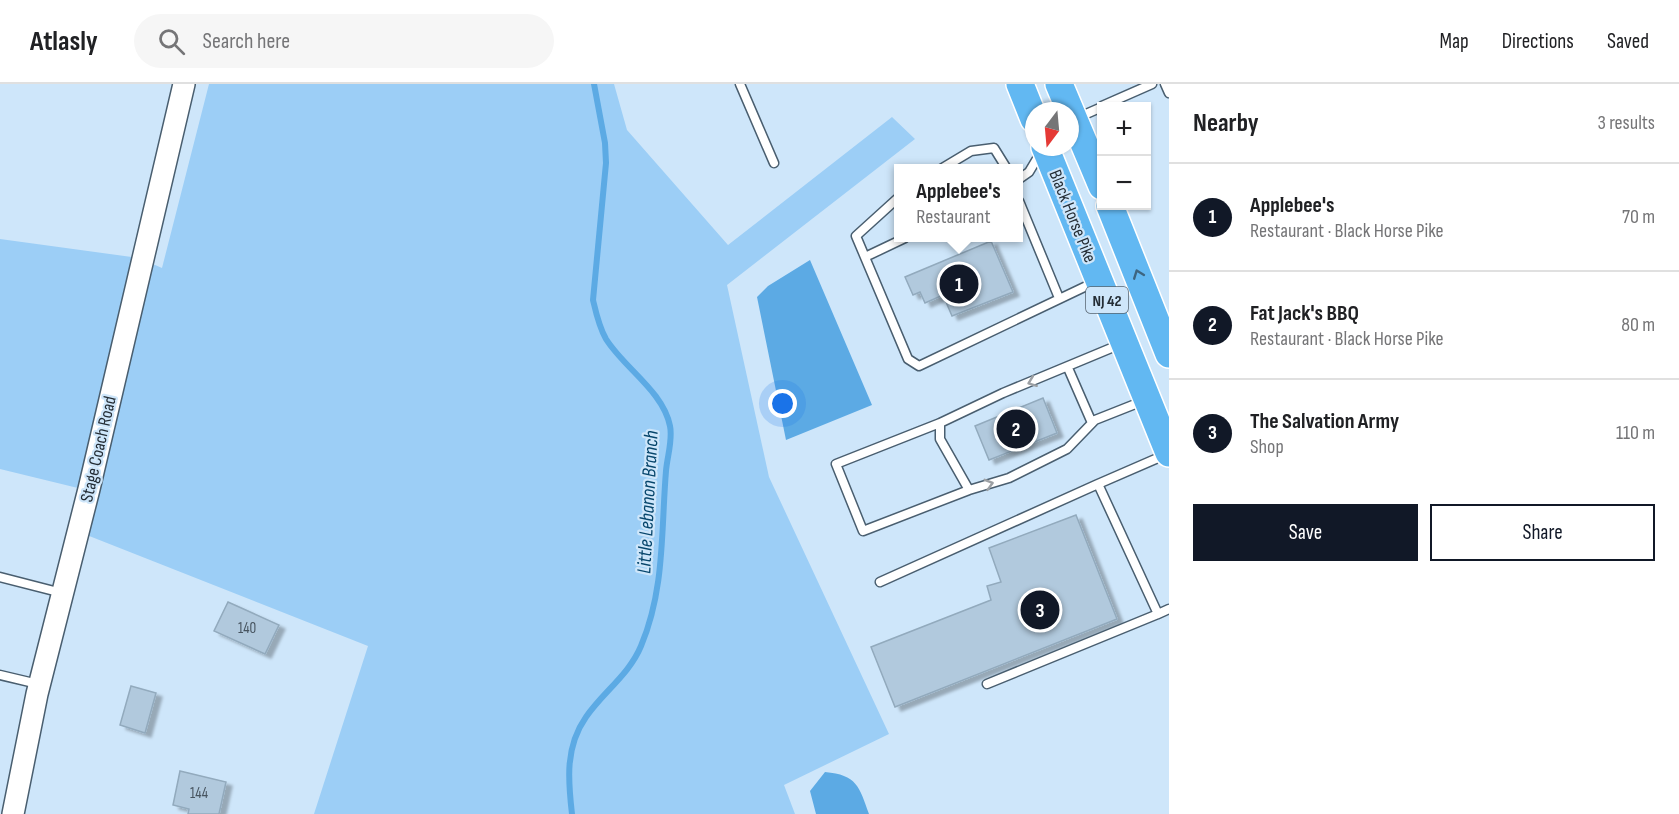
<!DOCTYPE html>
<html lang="en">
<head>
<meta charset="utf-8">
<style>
  body { margin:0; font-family:"Sofia Sans Condensed",sans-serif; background:#f6f6f6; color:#202124 }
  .controls { position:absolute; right:18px; top:18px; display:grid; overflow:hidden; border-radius:0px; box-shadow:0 2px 4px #0004 }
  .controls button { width:54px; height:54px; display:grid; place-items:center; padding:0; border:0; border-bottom:2px solid #e0e0e0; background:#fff; color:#202124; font:30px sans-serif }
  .compass { position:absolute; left:1025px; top:18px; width:54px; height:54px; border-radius:50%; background:#fff; box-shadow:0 2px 4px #0004; rotate:196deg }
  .you { position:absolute; left:783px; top:320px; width:21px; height:21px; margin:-15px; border:4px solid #fff; border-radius:50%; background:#1a73e8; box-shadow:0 0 0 9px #1a73e833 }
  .badge { display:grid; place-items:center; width:39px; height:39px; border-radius:50%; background:#111827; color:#fff; font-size:20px; font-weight:700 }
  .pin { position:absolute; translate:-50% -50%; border:3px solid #fff; box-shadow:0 2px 6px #0006 }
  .popup { position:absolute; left:894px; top:80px; width:129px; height:78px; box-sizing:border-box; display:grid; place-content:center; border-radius:0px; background:#fff; filter:drop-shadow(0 2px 4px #0005); font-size:20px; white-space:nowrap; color:#757577 }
  .popup b { font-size:22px; color:#202124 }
  .popup::after { content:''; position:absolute; left:50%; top:100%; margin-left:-12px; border:12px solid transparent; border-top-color:#fff }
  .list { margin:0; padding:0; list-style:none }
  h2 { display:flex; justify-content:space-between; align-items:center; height:78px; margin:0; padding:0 24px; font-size:26px }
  h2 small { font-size:20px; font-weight:400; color:#757577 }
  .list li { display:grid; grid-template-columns:39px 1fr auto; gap:18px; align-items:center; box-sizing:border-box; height:108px; padding:0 24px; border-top:2px solid #e0e0e0 }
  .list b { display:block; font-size:22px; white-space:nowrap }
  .list p { margin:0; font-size:20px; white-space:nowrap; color:#757577 }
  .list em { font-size:20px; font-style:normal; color:#757577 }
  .actions { display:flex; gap:12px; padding:18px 24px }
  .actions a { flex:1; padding:14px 0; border:2px solid #111827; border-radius:0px; text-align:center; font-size:21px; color:#111827 }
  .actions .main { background:#111827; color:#fff }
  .icon { flex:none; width:33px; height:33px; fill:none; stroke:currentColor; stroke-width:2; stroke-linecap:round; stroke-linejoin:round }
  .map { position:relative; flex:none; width:1169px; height:730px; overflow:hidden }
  header { display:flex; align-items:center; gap:36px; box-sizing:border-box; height:84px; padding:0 30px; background:#fff; border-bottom:2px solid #e0e0e0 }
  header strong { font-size:28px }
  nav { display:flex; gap:33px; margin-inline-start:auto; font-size:21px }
  .search { width:420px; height:54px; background:#f6f6f6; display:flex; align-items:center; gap:15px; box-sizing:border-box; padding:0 21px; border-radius:33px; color:#757577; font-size:22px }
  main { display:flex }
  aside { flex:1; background:#fff }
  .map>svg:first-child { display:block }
</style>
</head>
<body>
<header>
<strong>Atlasly</strong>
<div class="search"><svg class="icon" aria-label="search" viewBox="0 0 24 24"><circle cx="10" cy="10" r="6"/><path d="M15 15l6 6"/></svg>Search here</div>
<nav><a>Map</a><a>Directions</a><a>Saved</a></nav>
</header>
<main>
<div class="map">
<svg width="1169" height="730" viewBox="0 0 1169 730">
  <defs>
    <filter id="shadow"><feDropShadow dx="6" dy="4" stdDeviation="1.5" flood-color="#0004"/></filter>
  </defs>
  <rect width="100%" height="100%" fill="#cee6fa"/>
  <path fill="#9ccef6" d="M 209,0 L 614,0 L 627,46 L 728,161 L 892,33 L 915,55 L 727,201 L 769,393 L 889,650 L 784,701 L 795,730 L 314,730 L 368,562 L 74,446 L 82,405 L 0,385 L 0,155 L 139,174 L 162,184 Z"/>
  <path fill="#5caae4" d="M 810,176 L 872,321 L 786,356 L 757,213 L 768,202 Z
    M 825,688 C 857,691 859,702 869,730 L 816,730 L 810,707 Z"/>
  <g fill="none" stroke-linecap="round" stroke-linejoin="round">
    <path stroke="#5caae4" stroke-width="6" d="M 572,730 C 568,696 565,663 586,633 C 603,608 629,591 641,562 C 665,505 661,447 666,387 C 667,373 673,356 670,342 C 663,307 624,284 606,255 C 599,243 596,229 593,216 L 606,79 L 605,59 L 594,0"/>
  </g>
  <path fill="#b1c9dd" stroke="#92aabd" stroke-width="1.5" filter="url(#shadow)" d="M 991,157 L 1013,208 L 952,232 L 943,211 L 925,219 L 920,208 L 913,211 L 905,193 Z
    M 1043,314 L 1057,349 L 989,376 L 975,342 Z
    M 1076,431 L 1117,535 L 895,623 L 871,563 L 991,516 L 987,502 L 1001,498 L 989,464 Z
    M 228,518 L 279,541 L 265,570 L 214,547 Z
    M 131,602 L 156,609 L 145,649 L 120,641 Z
    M 180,687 L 226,698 L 219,730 L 188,730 L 189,725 L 173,721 Z"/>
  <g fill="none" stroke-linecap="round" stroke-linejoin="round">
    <defs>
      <path id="service" d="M 740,0 L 774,79
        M 1165,0 L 1169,9
        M 1102,22 L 1152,0
        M 1077,34 L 1102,23
        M 941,85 L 971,67 L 994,64 L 1007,85
        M 1019,95 L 1029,88 L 1041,68
        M 899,113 L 856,152 L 908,275 L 919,282 L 1097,197
        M 1019,117 L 1059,214
        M 865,173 L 905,154
        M 1121,260 L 1003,309 L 940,339 L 940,355 L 969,406 L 1009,394 L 1067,365 L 1095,336 L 1143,317
        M 1068,284 L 1092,339
        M 940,339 L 836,380 L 863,447 L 969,406
        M 1167,370 L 1098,400 L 1158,530 L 1169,525
        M 0,493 L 62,509
        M 880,498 L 1098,400
        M 0,591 L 38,600
        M 987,600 L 1158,530"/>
      <path id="tertiary" d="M 13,730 L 37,610 L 89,405 L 184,0"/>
      <path id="trunk" d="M 1020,0 L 1034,35
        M 1059,0 L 1102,102
        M 1045,63 L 1169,369
        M 1110,122 L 1169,270"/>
    </defs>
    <use href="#service" stroke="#495e6f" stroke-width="11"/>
    <use href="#tertiary" stroke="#495e6f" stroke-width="24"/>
    <use href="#trunk" stroke="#fff" stroke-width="30"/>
    <use href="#service" stroke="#fff" stroke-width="8"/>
    <use href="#tertiary" stroke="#fff" stroke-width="21"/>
    <use href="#trunk" stroke="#62b8f2" stroke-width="27"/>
  </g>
  <defs><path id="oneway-chevron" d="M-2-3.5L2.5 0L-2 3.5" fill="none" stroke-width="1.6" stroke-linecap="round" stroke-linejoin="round" transform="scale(1.5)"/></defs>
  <use stroke="#3d6581" href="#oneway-chevron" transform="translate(1138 190) rotate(-111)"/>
  <g stroke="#9ca0a4">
    <use href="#oneway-chevron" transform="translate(1032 298) rotate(159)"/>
    <use href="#oneway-chevron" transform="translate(989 400) rotate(-16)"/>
  </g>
  <g text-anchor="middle" stroke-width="4.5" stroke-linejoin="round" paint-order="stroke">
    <g font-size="15" fill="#47545f">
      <text x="247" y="549">140</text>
      <text x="199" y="714">144</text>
    </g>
    <rect fill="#cee6fa" stroke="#576470" stroke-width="1.5" x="1086" y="203" width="42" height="26" rx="4.5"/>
    <g font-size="16" font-weight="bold" fill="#242d35">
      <text x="1107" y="222">NJ 42</text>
    </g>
    <g font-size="18" fill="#242d35" stroke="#cee6fa">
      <text transform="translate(1073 132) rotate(68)" y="6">Black Horse Pike</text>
      <text transform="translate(98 365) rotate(-77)" y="6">Stage Coach Road</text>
    </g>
    <g font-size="20" font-style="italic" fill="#07466c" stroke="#cee6fa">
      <text transform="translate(647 418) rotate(-87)" y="7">Little Lebanon Branch</text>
    </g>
  </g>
</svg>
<div class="controls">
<button>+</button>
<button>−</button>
</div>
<svg class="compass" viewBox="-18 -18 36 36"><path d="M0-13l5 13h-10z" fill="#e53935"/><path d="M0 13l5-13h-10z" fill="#757577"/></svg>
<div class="you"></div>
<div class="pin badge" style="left:959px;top:200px">1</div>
<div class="popup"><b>Applebee's</b>Restaurant</div>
<div class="pin badge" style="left:1016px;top:345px">2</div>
<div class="pin badge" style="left:1040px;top:526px">3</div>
</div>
<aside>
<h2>Nearby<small>3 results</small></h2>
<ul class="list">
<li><span class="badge">1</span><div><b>Applebee's</b><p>Restaurant · Black Horse Pike</p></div><em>70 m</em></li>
<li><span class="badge">2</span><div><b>Fat Jack's BBQ</b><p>Restaurant · Black Horse Pike</p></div><em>80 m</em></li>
<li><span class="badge">3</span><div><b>The Salvation Army</b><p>Shop</p></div><em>110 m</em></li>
</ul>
<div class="actions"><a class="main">Save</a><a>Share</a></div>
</aside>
</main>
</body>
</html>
